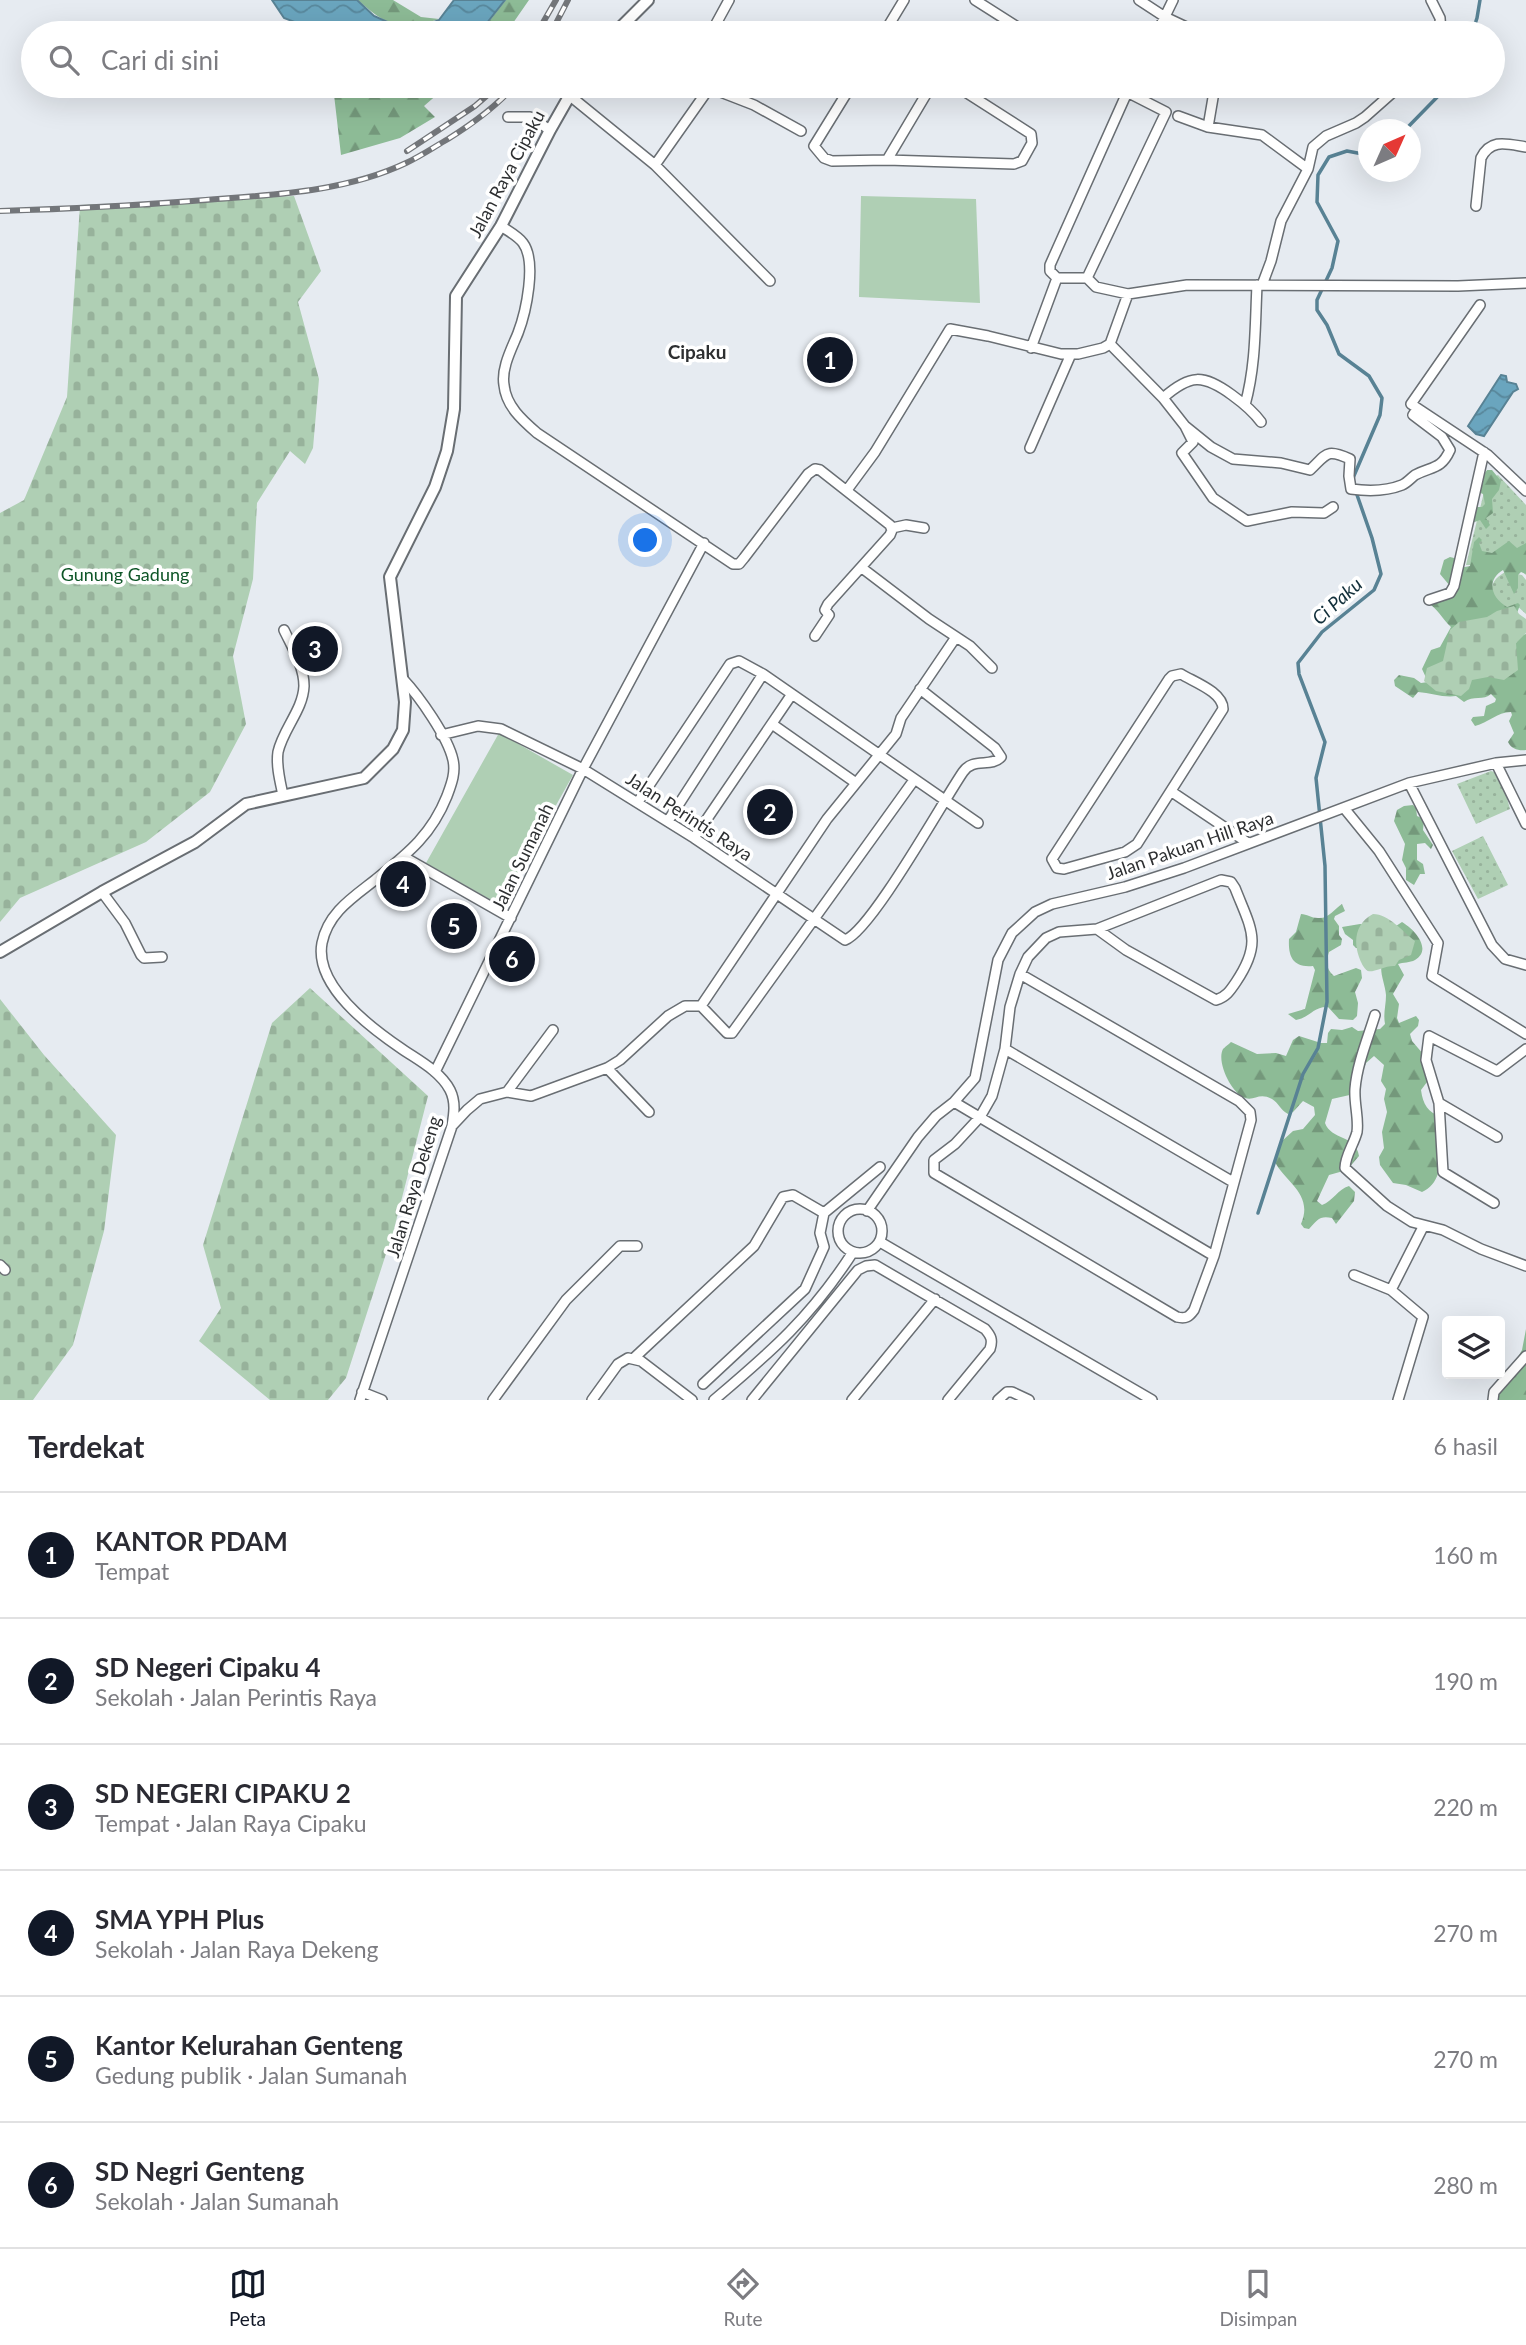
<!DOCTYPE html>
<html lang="id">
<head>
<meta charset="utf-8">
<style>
  body { margin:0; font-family:Lato,sans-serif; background:#f2f2f3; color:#2b2b33 }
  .controls { position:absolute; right:21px; bottom:21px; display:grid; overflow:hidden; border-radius:7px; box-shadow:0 7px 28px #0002 }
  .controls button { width:63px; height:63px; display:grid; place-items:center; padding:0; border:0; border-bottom:2px solid #e1e1e2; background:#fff; color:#2b2b33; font:35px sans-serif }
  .compass { position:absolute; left:1358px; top:119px; width:63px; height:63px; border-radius:50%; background:#fff; box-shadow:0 7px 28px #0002; rotate:45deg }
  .you { position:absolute; left:646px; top:541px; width:24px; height:24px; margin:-18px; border:5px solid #fff; border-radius:50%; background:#1a73e8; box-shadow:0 0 0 10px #1a73e833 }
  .badge { display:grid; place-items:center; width:46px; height:46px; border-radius:50%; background:#111827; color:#fff; font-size:23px; font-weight:700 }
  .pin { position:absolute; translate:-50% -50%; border:4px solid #fff; box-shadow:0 2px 7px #0006 }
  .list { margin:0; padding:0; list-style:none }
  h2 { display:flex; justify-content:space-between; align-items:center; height:91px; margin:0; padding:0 28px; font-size:30px }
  h2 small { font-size:23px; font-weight:400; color:#7c7c81 }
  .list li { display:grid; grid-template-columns:46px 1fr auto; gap:21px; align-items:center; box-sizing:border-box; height:126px; padding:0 28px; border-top:2px solid #e1e1e2 }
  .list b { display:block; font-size:26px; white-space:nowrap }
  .list p { margin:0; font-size:23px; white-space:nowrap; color:#7c7c81 }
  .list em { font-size:23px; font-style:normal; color:#7c7c81 }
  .icon { flex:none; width:38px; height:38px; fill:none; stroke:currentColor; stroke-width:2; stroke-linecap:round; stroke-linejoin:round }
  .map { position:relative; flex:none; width:1526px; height:1400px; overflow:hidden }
  .search { position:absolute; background:#fff; box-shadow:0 7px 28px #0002; left:21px; right:21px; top:21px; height:77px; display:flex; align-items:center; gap:18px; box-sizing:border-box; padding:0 24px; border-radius:38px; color:#7c7c81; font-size:26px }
  .sheet { height:847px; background:#fff }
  nav { display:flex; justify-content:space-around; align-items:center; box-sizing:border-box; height:98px; border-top:2px solid #e1e1e2; background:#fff; font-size:19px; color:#7c7c81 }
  nav a { display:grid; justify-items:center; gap:4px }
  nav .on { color:#111827 }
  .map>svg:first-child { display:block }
</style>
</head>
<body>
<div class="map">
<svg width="1526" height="1400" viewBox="0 0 1526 1400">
  <defs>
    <pattern id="grass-dots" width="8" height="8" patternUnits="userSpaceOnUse" patternTransform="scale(1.75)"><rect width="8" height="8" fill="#afcfb4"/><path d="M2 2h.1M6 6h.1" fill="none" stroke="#97b29b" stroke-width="1.8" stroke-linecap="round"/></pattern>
    <pattern id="forest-firs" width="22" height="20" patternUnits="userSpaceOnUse" patternTransform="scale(1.75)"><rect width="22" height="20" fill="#8dbb96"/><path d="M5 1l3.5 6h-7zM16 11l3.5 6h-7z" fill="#74987b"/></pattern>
    <pattern id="cemetery-stones" width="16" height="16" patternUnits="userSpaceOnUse" patternTransform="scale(1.75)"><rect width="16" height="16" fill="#afcfb4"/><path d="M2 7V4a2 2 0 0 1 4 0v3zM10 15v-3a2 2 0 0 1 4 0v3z" fill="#97b29b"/></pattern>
    <pattern id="water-waves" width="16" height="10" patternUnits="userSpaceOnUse" patternTransform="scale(1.75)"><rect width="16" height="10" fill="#6aa5be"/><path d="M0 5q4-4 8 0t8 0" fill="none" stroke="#58879b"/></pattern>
  </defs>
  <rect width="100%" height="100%" fill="#e6ebf1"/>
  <path fill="url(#grass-dots)" d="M 1498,475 L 1526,505 L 1526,575 L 1514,565 L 1466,565 L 1487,480 Z
    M 1505,572 L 1522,575 L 1526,580 L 1526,614 L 1516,605 L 1493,610 C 1492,590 1487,583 1505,572 Z
    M 1491,771 L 1497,773 L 1502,780 L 1510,809 L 1476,824 L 1457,784 Z
    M 1483,836 L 1508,885 L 1478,899 L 1452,851 Z"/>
  <path fill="url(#forest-firs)" d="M 358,0 L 393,0 L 421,17 L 439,19 C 402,32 386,26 358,0 Z
    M 506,0 L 529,0 L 506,33 L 480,33 Z
    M 333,86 L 377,86 C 388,92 399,88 411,86 C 422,84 435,86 447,86 L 424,106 L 435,117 L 400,138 L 341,155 Z
    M 1487,470 L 1492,470 L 1501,481 L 1499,490 L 1492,499 L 1493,513 L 1486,518 L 1490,525 L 1486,529 L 1480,520 L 1472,523 L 1475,507 L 1482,507 L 1485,504 L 1483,494 L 1478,492 L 1478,483 Z
    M 1479,537 L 1482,540 L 1479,543 L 1482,551 L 1492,553 L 1509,541 L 1517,548 L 1526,543 L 1526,574 L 1521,572 L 1518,575 L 1518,588 L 1514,594 L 1503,570 C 1486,580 1491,598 1507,607 L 1518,603 L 1520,605 L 1517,613 L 1516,643 L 1519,636 L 1526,634 L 1526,750 C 1519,751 1511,749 1508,742 L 1514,733 L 1509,721 L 1512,715 L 1511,712 C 1497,712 1488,723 1475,726 L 1471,720 L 1473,717 L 1484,716 L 1486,706 L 1495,702 L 1496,699 L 1491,694 C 1484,701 1473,695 1464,702 L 1456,696 C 1444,698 1431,693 1418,692 L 1413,698 L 1395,686 L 1394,680 L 1399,675 L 1414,678 L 1421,683 L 1428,682 L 1422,669 L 1431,650 L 1440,647 L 1451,627 C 1443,620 1440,612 1431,605 L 1432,598 L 1449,589 L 1450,586 L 1440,574 L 1444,560 L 1450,557 L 1454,558 L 1460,568 L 1470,566 L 1474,542 Z
    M 1413,805 L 1416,808 L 1417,816 L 1424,819 L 1423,830 L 1433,845 L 1431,849 L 1425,843 L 1417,844 L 1417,860 L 1423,864 L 1425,874 L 1420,874 L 1414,885 L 1406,880 L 1406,868 L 1402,860 L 1405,844 L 1394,821 L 1397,810 L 1404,806 Z
    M 1342,904 L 1345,911 L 1335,916 L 1334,919 L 1339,926 L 1339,935 L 1342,939 L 1341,945 L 1329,952 C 1326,962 1326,969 1334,976 L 1356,968 L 1361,970 L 1362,978 L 1355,992 L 1358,1003 L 1357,1016 L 1353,1020 L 1339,1019 L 1328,1007 C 1314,1006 1309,1018 1296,1020 L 1288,1014 L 1305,1009 L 1315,970 L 1313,966 C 1293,968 1288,957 1289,939 L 1296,932 L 1301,914 C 1307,914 1311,918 1318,918 C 1329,919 1334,909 1342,904 Z
    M 1402,922 C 1414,929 1433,949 1415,960 C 1410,963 1403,962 1398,964 L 1404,975 L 1393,994 L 1399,1004 L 1397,1018 L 1399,1023 L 1416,1016 L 1419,1020 L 1418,1026 L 1410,1034 L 1412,1041 L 1424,1055 L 1430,1078 L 1421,1090 C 1423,1105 1428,1112 1441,1117 C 1440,1142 1448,1181 1422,1192 L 1406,1185 L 1393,1183 L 1380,1165 L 1379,1157 L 1384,1148 L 1382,1132 L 1387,1112 L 1384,1099 L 1386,1089 L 1381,1081 L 1384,1065 L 1374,1056 L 1366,1063 L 1354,1094 L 1332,1099 L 1325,1123 C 1331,1140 1356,1135 1359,1156 L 1347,1170 L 1329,1175 L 1317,1201 L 1322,1205 C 1333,1201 1338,1189 1349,1186 L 1355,1192 L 1354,1201 L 1336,1224 L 1332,1218 C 1320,1215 1317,1220 1309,1229 L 1304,1228 L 1301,1224 C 1314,1194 1285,1182 1275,1162 L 1282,1141 L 1293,1131 L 1303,1129 L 1315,1115 L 1314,1107 L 1303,1101 L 1293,1112 L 1288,1114 C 1280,1110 1279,1103 1272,1099 C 1259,1092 1255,1101 1245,1098 C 1232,1094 1216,1062 1223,1049 C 1224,1048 1230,1043 1231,1042 L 1257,1054 L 1276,1053 L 1286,1056 L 1293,1040 L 1299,1036 L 1321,1043 L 1327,1043 L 1328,1033 L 1331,1029 L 1342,1030 L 1352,1027 L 1358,1031 L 1380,1029 L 1385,1024 C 1383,1013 1386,1006 1386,995 C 1385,983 1379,973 1382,961 L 1360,948 L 1356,948 L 1353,945 L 1353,940 L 1345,934 L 1342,927 L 1360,924 L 1393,928 Z
    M 1526,1329 L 1526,1400 L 1493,1400 L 1522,1350 Z"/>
  <path fill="url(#cemetery-stones)" d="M 294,196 L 321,271 L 298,302 L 319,379 L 313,448 L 305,464 L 290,451 L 257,503 L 253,579 L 233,656 L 246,724 L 210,792 L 146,842 L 20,898 L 0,922 L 0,513 L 24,500 L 67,397 L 80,205 Z
    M 1514,606 L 1519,614 L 1526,619 L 1526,633 L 1516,643 L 1518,670 L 1504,680 L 1488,677 L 1472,680 L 1469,689 L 1461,696 L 1436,691 L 1424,681 L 1427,668 L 1443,661 L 1450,630 L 1459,622 L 1487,617 L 1497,611 Z
    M 1373,914 C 1389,914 1403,932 1415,941 L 1411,955 L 1399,960 L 1395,966 C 1386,965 1373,973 1368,971 C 1363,968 1361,962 1359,957 C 1353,940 1356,923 1373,914 Z
    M 310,988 L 428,1096 L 394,1229 L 346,1378 L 328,1400 L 270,1400 L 199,1341 L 221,1308 L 203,1245 L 272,1023 Z
    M 0,999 L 44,1055 L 116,1135 L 104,1231 L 73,1345 L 33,1400 L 0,1400 Z"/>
  <path fill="#afcfb4" d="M 861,196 L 976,199 L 980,303 L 859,297 Z
    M 499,733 L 573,775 L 500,905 L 426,863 Z"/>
  <path fill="url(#water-waves)" stroke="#588294" stroke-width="2" d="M 272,0 L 357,0 L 374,16 L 403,29 L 421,27 L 439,20 L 454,0 L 505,0 L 479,33 L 310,33 L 300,24 L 284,18 Z
    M 1501,375 L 1506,376 L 1507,382 L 1516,384 L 1518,389 L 1513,392 L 1484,436 L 1476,434 L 1468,426 Z"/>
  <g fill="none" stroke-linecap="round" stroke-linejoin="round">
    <path stroke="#588294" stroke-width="3.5" d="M 1472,33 L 1477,18 L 1480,0
      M 1405,130 L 1448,86
      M 1353,478 L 1380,415 L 1382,398 L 1369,376 L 1339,354 L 1327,325 L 1317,310 L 1317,300 L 1332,268 L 1338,241 L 1317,202 L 1318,175 L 1329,157 L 1347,151 L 1368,155
      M 1258,1213 L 1303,1074 L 1318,1048 L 1327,1002 L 1325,866 L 1316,778 L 1325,742 L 1299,674 L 1298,663 L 1322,632 L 1374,590 L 1381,574 L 1372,538 L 1356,492"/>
    <defs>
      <path id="minor" d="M 975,0 L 1027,33
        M 1139,0 L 1165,17 L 1199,33
        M 1431,0 L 1440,18 L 1441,33
        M 711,33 L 729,0
        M 884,33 L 904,0
        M 1157,33 L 1173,0
        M 705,86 L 754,105 L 801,131
        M 851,86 L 814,146 L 824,158 L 832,161 L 887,160 L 1014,164 L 1022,161 L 1032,143 L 1031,134 L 956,86
        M 1130,86 L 1050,265 L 1050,271 L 1057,278 L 1087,278 L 1096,287 L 1128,294 L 1187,285 L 1458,286 L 1526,283
        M 569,95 L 655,165 L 770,281
        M 1178,116 L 1208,127 L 1262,135 L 1308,169
        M 508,117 L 530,117 L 550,130
        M 1208,127 L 1215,86
        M 887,160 L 931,86
        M 655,165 L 710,87
        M 1476,206 L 1481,158 C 1491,138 1507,144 1526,147
        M 501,226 C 508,231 518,236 523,243 C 537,262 526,312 518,333 C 512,348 501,368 504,385 C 506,406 522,420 537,433 L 733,564 L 739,564 L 744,558 L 808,474 L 815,469 L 820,470 L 890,525 L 892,530 L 890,535 L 828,604 L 825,610 L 829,615 L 815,636
        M 1087,278 L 1166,112 L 1115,86
        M 1262,285 L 1271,261 L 1281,221 L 1308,169 L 1313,147 L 1326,136 L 1356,123 L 1365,117 L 1400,86
        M 1480,305 L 1411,404 L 1488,455 L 1526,491
        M 1110,344 L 1163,398 C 1190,374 1203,374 1232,395 C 1243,403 1253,411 1261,422
        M 1031,348 L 1057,278
        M 1163,398 L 1185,426 L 1193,442 L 1182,453 L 1213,498 L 1247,521 L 1292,512 L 1324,513 L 1333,507
        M 1245,405 C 1256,365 1255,326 1257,285
        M 1185,426 L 1211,447 L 1233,459 L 1281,463 L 1310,470 C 1327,454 1326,448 1350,459 L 1349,476 L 1351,489 C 1366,491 1387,491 1402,485 C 1407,483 1411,478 1415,475 C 1432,466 1441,470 1450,450 L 1442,437 L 1413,415 L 1417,409
        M 1030,448 L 1071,354
        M 847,490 L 875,452 L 950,329 L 988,336 L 1061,354 L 1078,354 L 1103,348 L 1110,344 L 1128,294
        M 892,528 L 906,525 L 924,528
        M 862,568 L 929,619 L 970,646 L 992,668
        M 1429,600 L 1450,593 L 1454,586 L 1484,452
        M 1181,674 C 1194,682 1223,692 1223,709 L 1137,844 L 1125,852 L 1064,869 L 1057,868 L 1052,859 L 1169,679 L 1172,676 Z
        M 772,724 L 856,783
        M 441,735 L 478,726 L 501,729 L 583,769 L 694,838 L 845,940 C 871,931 943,801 963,772 C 973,757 991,768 1001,757 L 995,748 L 920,689
        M 1496,763 L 1526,824
        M 1409,783 L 1492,945 L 1505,959 L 1526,965
        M 1172,792 L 1248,843
        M 283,795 C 280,781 276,766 278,752 C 283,729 303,710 304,686 C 304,666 292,647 284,630
        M 638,802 L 730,664 L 739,661 L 763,674 L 978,823
        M 1344,808 L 1379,851 L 1438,943 L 1432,976 L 1526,1034
        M 668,821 L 763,674
        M 694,838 L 792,694
        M 404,857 L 511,918
        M 102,892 L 125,923 L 141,955 L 144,958 L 162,957
        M 1020,974 L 1010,1007 L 1005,1049 L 992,1096 L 980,1117 L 955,1144 L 934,1160 L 934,1173 L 1177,1317 C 1186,1319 1189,1317 1194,1310 L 1214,1256 L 1251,1120 L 1250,1112 L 1239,1101 L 1020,974 L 1028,957 L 1046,938 L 1059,932 L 1097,929 L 1221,880 L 1231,882 L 1235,888 C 1251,929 1263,942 1236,982 C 1230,991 1226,997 1216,1000 L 1126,950 L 1097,929
        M 701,1006 L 727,1033 L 732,1033 L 914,780
        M 1375,1015 C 1368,1038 1357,1064 1355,1089 C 1354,1104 1359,1118 1357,1132 C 1354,1144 1345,1156 1345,1168 L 1387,1206 L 1412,1222 L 1443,1230 L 1481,1249 L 1526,1266
        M 1005,1049 L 1233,1182
        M 607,1068 L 649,1112
        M 435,1072 L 583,769 L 704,543
        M 507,1092 L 553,1030
        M 954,1102 L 1214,1256
        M 1439,1103 L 1497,1137
        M 452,1126 L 467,1110 L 480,1099 L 507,1092 L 531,1096 L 607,1068 L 620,1060 L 668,1016 L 685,1006 L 701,1006 L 827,819 L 896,734 L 901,718 L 956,637
        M 1494,1203 L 1443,1172 L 1439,1103 L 1426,1060 L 1429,1036 L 1497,1071 L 1526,1049
        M838 1231a22 22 0 1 1 44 0a22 22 0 1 1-44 0Z
        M 867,1211 L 918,1137 L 936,1116 L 954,1102 L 975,1078 L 998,960 L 1012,933 L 1035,912 L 1052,904 L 1125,887 L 1184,868 L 1409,783 L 1496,763 L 1526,760
        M 880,1242 L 1152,1400
        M 0,1265 L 5,1270
        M 1354,1275 L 1391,1290 L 1423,1317 L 1398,1400
        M 1391,1290 L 1423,1227
        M 634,1358 L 754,1246 L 783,1197 L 793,1195 L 824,1213
        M 703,1384 L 805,1289 L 824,1247 L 820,1233 L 824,1213 L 880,1167
        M 362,1392 L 382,1400
        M 360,1400 L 452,1126 C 454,1114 456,1102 450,1090 C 440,1071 418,1060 402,1049 C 371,1028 314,986 322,943 C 328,913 352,898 375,880 C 407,854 431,836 447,796 C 451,785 456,773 453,760 C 448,737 419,696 403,679
        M 493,1400 L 566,1300 L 620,1246 L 637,1246
        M 592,1400 L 618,1364 L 628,1358 L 641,1361 L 692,1400
        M 714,1400 C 772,1351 811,1317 853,1252
        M 752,1400 L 858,1270 L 866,1266 L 875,1265 L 985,1329 C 991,1336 993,1340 990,1349 L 948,1400
        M 852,1400 L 935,1299
        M 998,1400 L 1007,1392 L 1012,1392 L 1029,1400
        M 1493,1400 L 1494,1392 L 1526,1356"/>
      <path id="tertiary" d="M 615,33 L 648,0
        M 0,952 L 102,892 L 195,842 L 246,804 L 364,778 L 393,749 L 403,730 L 405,702 L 390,577 L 435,487 L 447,451 L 454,409 L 456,296 L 501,226 L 550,130 L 575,86"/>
    </defs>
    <use href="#minor" stroke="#696e73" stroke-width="12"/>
    <use href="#tertiary" stroke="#696e73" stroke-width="14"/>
    <use href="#minor" stroke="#fff" stroke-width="9"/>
    <use href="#tertiary" stroke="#fff" stroke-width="10"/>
    <defs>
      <path id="rail" d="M 537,33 L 556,0
        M 551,33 L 568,0
        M 407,151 L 475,106 L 498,86
        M 0,211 C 64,209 128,206 192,201 C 263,195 341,194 406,163 C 421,156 434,147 448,139 C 472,124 495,108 514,86"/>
    </defs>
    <use href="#rail" stroke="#73767a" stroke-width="6"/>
    <use href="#rail" stroke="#fff" stroke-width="3.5" stroke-dasharray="10" stroke-linecap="butt"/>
  </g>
  <g text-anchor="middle" stroke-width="7" stroke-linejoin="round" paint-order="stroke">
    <g font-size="18" fill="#2d2f31" stroke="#fff">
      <text transform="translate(507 174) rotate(-62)" y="6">Jalan Raya Cipaku</text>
      <text transform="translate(689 817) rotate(33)" y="6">Jalan Perintis Raya</text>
      <text transform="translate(1190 846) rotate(-19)" y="6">Jalan Pakuan Hill Raya</text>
      <text transform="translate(523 857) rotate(-64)" y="6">Jalan Sumanah</text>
      <text transform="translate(414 1187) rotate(-73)" y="6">Jalan Raya Dekeng</text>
    </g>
    <g font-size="18" fill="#0f5628" stroke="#fff">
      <text x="125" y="581">Gunung Gadung</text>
    </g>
    <g font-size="19" font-weight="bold" fill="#2d2f31" stroke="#fff">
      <text x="697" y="359">Cipaku</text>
    </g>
    <g font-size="19" font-style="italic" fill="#122f3a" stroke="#fff">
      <text transform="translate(1337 601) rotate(-42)" y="7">Ci Paku</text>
    </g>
  </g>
</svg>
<div class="controls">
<button><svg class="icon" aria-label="layers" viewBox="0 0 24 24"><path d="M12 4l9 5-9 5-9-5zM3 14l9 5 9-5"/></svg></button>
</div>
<svg class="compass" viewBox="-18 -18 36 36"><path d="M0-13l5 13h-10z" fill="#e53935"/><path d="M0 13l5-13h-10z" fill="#7c7c81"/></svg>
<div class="you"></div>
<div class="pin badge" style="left:830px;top:360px">1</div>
<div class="pin badge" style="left:770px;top:812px">2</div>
<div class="pin badge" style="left:315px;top:649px">3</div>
<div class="pin badge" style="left:403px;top:884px">4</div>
<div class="pin badge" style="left:454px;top:926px">5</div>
<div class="pin badge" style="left:512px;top:959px">6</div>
<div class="search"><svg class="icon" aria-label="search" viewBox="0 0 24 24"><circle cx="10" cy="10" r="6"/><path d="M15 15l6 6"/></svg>Cari di sini</div>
</div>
<section class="sheet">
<h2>Terdekat<small>6 hasil</small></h2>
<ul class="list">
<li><span class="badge">1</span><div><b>KANTOR PDAM</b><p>Tempat</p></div><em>160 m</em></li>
<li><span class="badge">2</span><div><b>SD Negeri Cipaku 4</b><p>Sekolah · Jalan Perintis Raya</p></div><em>190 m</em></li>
<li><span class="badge">3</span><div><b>SD NEGERI CIPAKU 2</b><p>Tempat · Jalan Raya Cipaku</p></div><em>220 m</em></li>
<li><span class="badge">4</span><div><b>SMA YPH Plus</b><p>Sekolah · Jalan Raya Dekeng</p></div><em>270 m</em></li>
<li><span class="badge">5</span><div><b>Kantor Kelurahan Genteng</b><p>Gedung publik · Jalan Sumanah</p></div><em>270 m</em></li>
<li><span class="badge">6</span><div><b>SD Negri Genteng</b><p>Sekolah · Jalan Sumanah</p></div><em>280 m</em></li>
</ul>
</section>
<nav>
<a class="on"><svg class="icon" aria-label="map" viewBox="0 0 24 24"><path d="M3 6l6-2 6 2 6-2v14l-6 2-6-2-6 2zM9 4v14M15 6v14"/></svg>Peta</a>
<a><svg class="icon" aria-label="directions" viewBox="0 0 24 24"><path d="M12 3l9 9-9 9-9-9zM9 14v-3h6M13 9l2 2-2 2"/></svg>Rute</a>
<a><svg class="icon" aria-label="saved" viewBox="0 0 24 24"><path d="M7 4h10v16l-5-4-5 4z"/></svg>Disimpan</a>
</nav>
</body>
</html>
